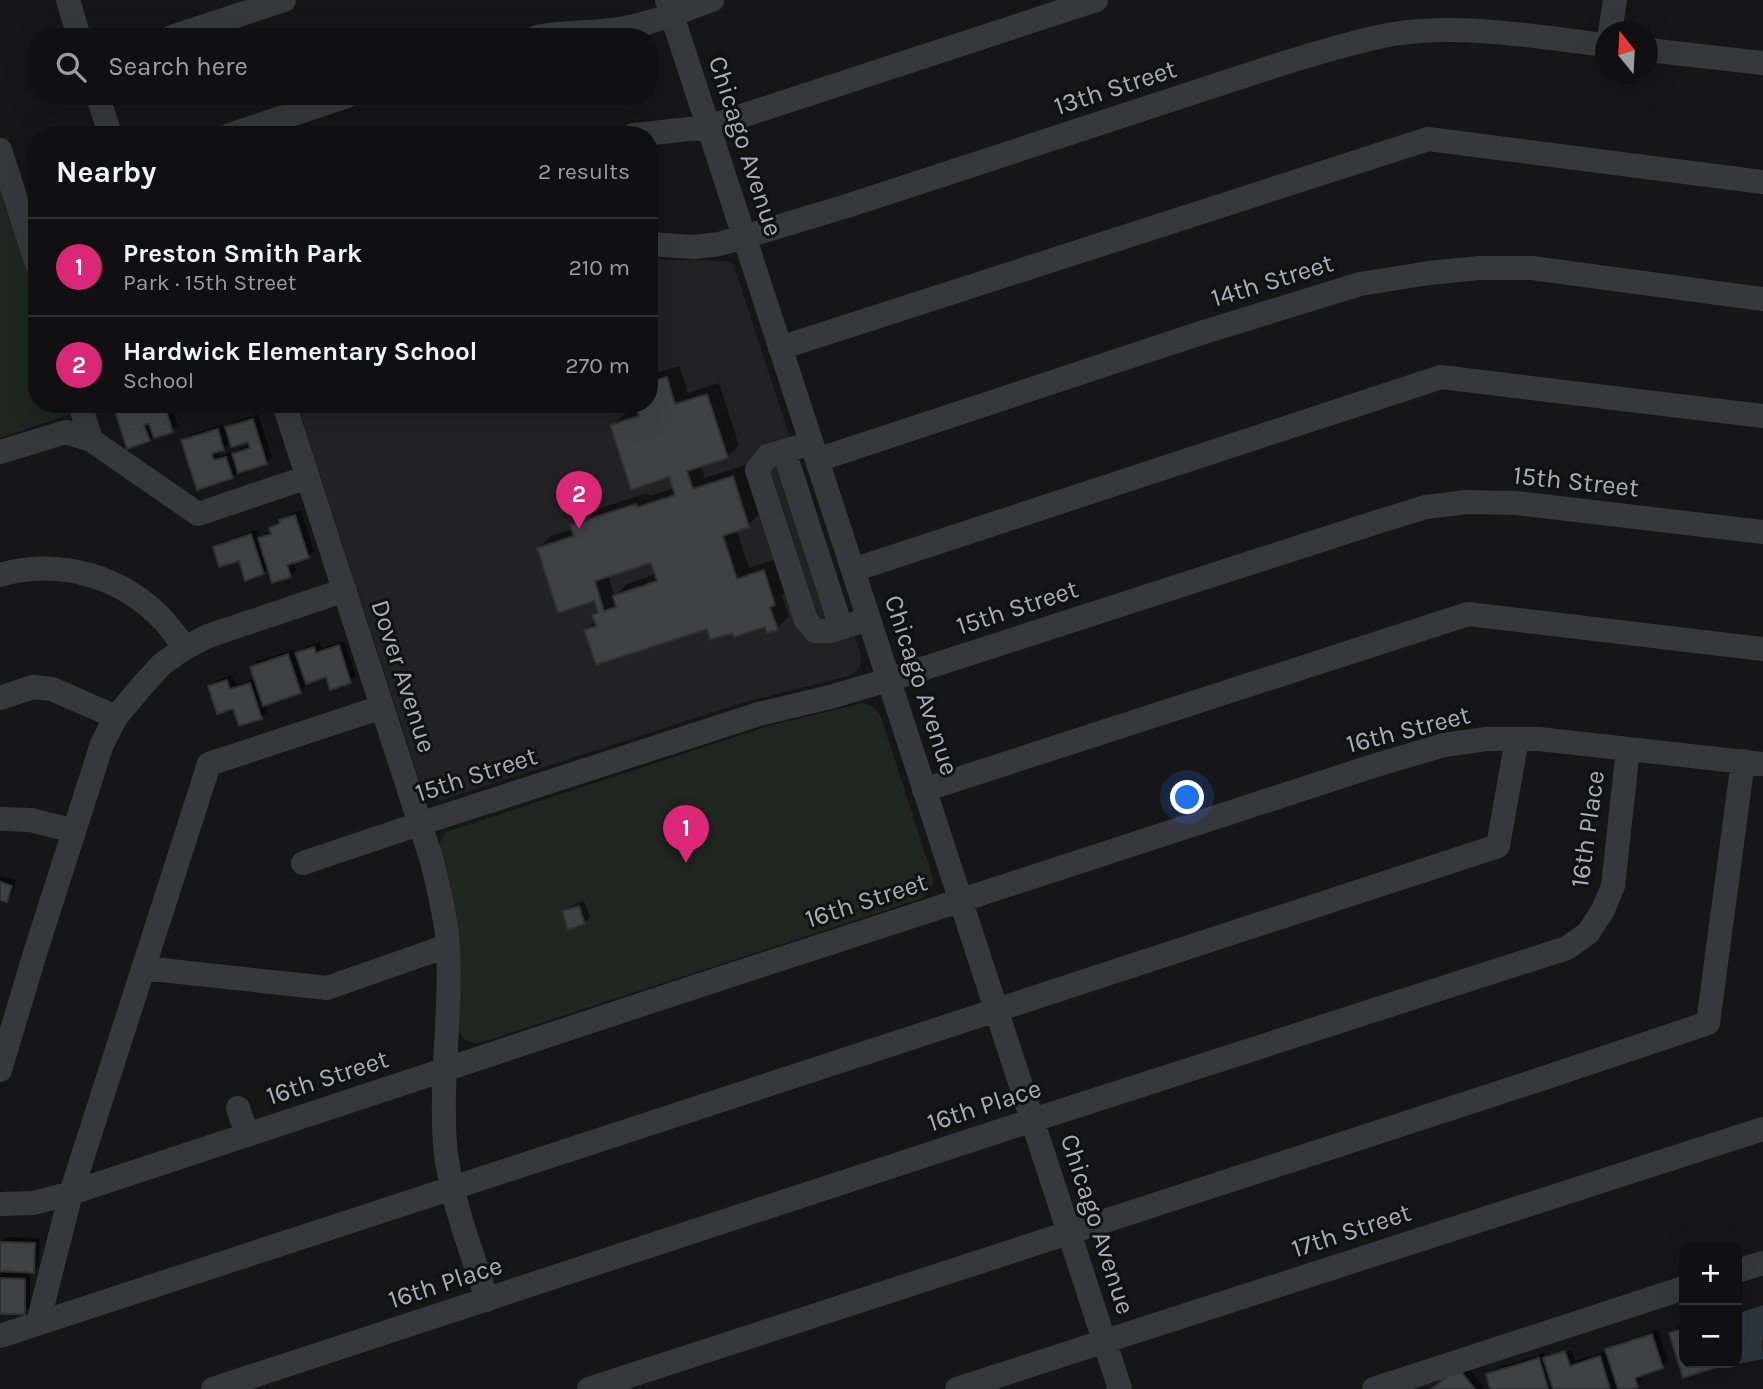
<!DOCTYPE html>
<html lang="en">
<head>
<meta charset="utf-8">
<style>
  body { margin:0; font-family:Karla,sans-serif; background:#1e1e20; color:#f1f3f6 }
  .controls { position:absolute; right:21px; bottom:21px; display:grid; overflow:hidden; border-radius:14px; box-shadow:0 7px 28px #0002 }
  .controls button { width:63px; height:63px; display:grid; place-items:center; padding:0; border:0; border-bottom:2px solid #303032; background:#101012; color:#f1f3f6; font:35px sans-serif }
  .compass { position:absolute; left:1595px; top:21px; width:63px; height:63px; border-radius:50%; background:#101012; box-shadow:0 7px 28px #0002; rotate:342deg }
  .you { position:absolute; left:1188px; top:798px; width:24px; height:24px; margin:-18px; border:5px solid #fff; border-radius:50%; background:#1a73e8; box-shadow:0 0 0 10px #1a73e833 }
  .badge { display:grid; place-items:center; width:46px; height:46px; border-radius:50%; background:#db2777; color:#fff; font-size:23px; font-weight:700 }
  .pin { position:absolute; translate:-50% -58px; filter:drop-shadow(0 2px 4px #0008) }
  .pin::after { content:''; position:absolute; top:37px; width:24px; height:21px; background:inherit; clip-path:polygon(0 0,100% 0,50% 100%) }
  .list { margin:0; padding:0; list-style:none }
  h2 { display:flex; justify-content:space-between; align-items:center; height:91px; margin:0; padding:0 28px; font-size:30px }
  h2 small { font-size:23px; font-weight:400; color:#9c9d9f }
  .list li { display:grid; grid-template-columns:46px 1fr auto; gap:21px; align-items:center; box-sizing:border-box; height:98px; padding:0 28px; border-top:2px solid #303032 }
  .list b { display:block; font-size:26px; white-space:nowrap }
  .list p { margin:0; font-size:23px; white-space:nowrap; color:#9c9d9f }
  .list em { font-size:23px; font-style:normal; color:#9c9d9f }
  .icon { flex:none; width:38px; height:38px; fill:none; stroke:currentColor; stroke-width:2; stroke-linecap:round; stroke-linejoin:round }
  .map { position:relative; flex:none; width:1763px; height:1389px; overflow:hidden }
  .search { position:absolute; background:#101012; box-shadow:0 7px 28px #0002; left:28px; top:28px; width:630px; height:77px; display:flex; align-items:center; gap:18px; box-sizing:border-box; padding:0 24px; border-radius:28px; color:#9c9d9f; font-size:26px }
  .panel { position:absolute; background:#101012; box-shadow:0 7px 28px #0002; left:28px; top:126px; width:630px; height:287px; border-radius:28px }
  .map>svg:first-child { display:block }
</style>
</head>
<body>
<div class="map">
<svg width="1763" height="1389" viewBox="0 0 1763 1389">
  <rect width="100%" height="100%" fill="#161618"/>
  <path fill="#222225" d="M 649,259 L 725,261 L 731,263 L 734,266 L 860,653 L 861,661 L 860,666 L 856,672 L 849,676 L 748,701 L 451,797 L 441,800 L 431,799 L 424,793 L 422,788 L 297,404 L 649,404 Z"/>
  <path fill="#1e261f" d="M 0,185 L 37,298 L 37,404 L 71,404 L 74,413 L 0,438 Z
    M 864,703 L 875,708 L 881,717 L 933,878 C 934,888 929,895 920,899 L 480,1043 C 466,1044 461,1038 457,1025 L 439,846 L 442,837 L 446,832 L 771,725 Z"/>
  <path fill="#2c353c" d="M 1763,1305 L 1763,1340 L 1762,1341 L 1763,1359 L 1737,1364 L 1737,1314 Z"/>
  <path fill="#0007" fill-rule="evenodd" d="M 679,366 L 688,393 L 719,383 L 739,445 L 727,457 L 701,465 L 705,478 L 745,465 L 760,513 L 748,525 L 736,529 L 749,568 L 776,559 L 787,591 L 782,596 L 789,616 L 777,628 L 766,625 L 733,631 L 708,626 L 586,630 L 596,620 L 594,615 L 599,610 L 595,599 L 539,548 L 551,536 L 573,529 L 572,525 L 584,513 L 648,493 L 650,496 L 674,488 L 670,475 L 612,426 L 624,414 L 649,404 L 649,375 ZM 652,561 L 656,574 L 627,584 L 615,596 L 608,575 Z
    M 126,404 L 171,404 L 178,425 L 172,430 L 154,434 L 149,440 L 116,411 Z
    M 258,414 L 272,457 L 267,462 L 239,470 L 232,477 L 183,440 L 189,435 L 223,424 L 225,430 L 233,422 ZM 249,440 L 251,445 L 240,448 L 233,456 L 231,452 L 220,456 L 218,450 L 223,449 L 231,441 Z
    M 301,510 L 314,551 L 308,556 L 293,561 L 296,570 L 290,575 L 269,567 L 263,573 L 240,558 L 215,548 L 221,542 L 257,530 L 260,539 L 265,533 L 272,531 L 271,528 L 276,522 L 281,521 L 287,515 Z
    M 344,641 L 356,675 L 350,681 L 327,675 L 304,683 L 305,686 L 300,692 L 264,703 L 267,712 L 261,717 L 234,706 L 210,686 L 215,681 L 232,675 L 236,685 L 256,678 L 252,667 L 257,661 L 293,650 L 295,655 L 303,648 L 320,642 L 322,648 Z
    M 0,876 L 16,880 L 12,894 L 6,900 L 2,899 L 0,904 Z
    M 584,901 L 590,917 L 584,923 L 564,912 L 570,906 Z
    M 6,1237 L 40,1238 L 39,1265 L 33,1271 L 30,1271 L 30,1307 L 24,1313 L 0,1312 L 0,1276 L 2,1273 L 15,1273 L 16,1270 L 0,1269 L 0,1243 Z
    M 1684,1317 L 1684,1363 L 1723,1363 L 1685,1375 L 1671,1334 L 1677,1328 L 1683,1326 L 1681,1320 Z
    M 1658,1330 L 1668,1361 L 1662,1367 L 1640,1374 L 1642,1380 L 1637,1386 L 1627,1389 L 1620,1389 L 1619,1387 L 1617,1389 L 1550,1389 L 1539,1355 L 1544,1353 L 1545,1358 L 1549,1354 L 1549,1358 L 1572,1350 L 1575,1361 L 1607,1351 L 1613,1344 Z
    M 1536,1356 L 1546,1389 L 1492,1389 L 1488,1374 L 1493,1369 Z
    M 1464,1363 L 1485,1389 L 1432,1389 Z"/>
  <path fill="#404145" stroke="#303034" stroke-width="2" fill-rule="evenodd" d="M 667,377 L 675,404 L 707,394 L 728,458 L 687,471 L 693,489 L 733,476 L 749,527 L 723,536 L 737,579 L 764,570 L 775,605 L 770,607 L 778,630 L 767,633 L 765,627 L 734,637 L 732,633 L 710,640 L 707,629 L 596,665 L 584,630 L 596,626 L 592,615 L 598,613 L 594,601 L 558,613 L 537,548 L 574,536 L 570,525 L 636,504 L 638,507 L 675,495 L 669,477 L 631,490 L 610,425 L 639,416 L 635,404 L 649,404 L 649,382 ZM 651,563 L 657,581 L 613,596 L 616,607 L 604,611 L 595,581 Z
    M 134,404 L 164,404 L 173,432 L 154,438 L 149,424 L 144,425 L 150,441 L 127,449 L 115,411 Z
    M 253,419 L 267,464 L 238,473 L 232,454 L 250,448 L 248,442 L 231,447 L 225,427 Z
    M 218,429 L 224,450 L 212,454 L 214,460 L 226,457 L 233,478 L 197,490 L 181,440 Z
    M 295,515 L 309,558 L 287,565 L 291,577 L 272,583 L 258,538 L 271,534 L 269,528 L 280,523 L 279,520 Z
    M 251,534 L 264,574 L 245,581 L 239,561 L 219,567 L 213,547 Z
    M 339,645 L 351,683 L 330,690 L 326,677 L 306,684 L 295,653 L 314,647 L 316,653 Z
    M 288,654 L 301,693 L 263,706 L 250,667 Z
    M 227,680 L 230,689 L 250,683 L 262,719 L 239,726 L 233,709 L 217,714 L 208,686 Z
    M 0,882 L 12,886 L 7,902 L 0,900 Z
    M 579,906 L 585,924 L 568,930 L 562,911 Z
    M 0,1242 L 35,1243 L 34,1273 L 0,1271 Z
    M 0,1278 L 25,1279 L 25,1314 L 0,1314 Z
    M 1684,1318 L 1684,1363 L 1723,1363 L 1723,1365 L 1683,1378 L 1669,1333 L 1682,1329 L 1679,1320 Z
    M 1652,1334 L 1663,1368 L 1635,1378 L 1638,1387 L 1632,1389 L 1618,1389 L 1605,1349 Z
    M 1565,1351 L 1570,1366 L 1600,1356 L 1610,1389 L 1553,1389 L 1543,1358 Z
    M 1539,1358 L 1548,1389 L 1490,1389 L 1486,1374 Z
    M 1458,1368 L 1475,1389 L 1431,1389 Z"/>
  <g fill="none" stroke-linecap="round" stroke-linejoin="round">
    <path stroke="#37383d" stroke-width="24" d="M 68,0 L 79,37
      M 667,0 L 1120,1389
      M 1610,32 L 1615,0
      M 172,37 L 284,0
      M 537,37 C 562,32 588,33 613,30 C 647,26 680,11 712,0
      M 1648,50 L 1763,63
      M 98,96 L 110,135
      M 230,135 L 347,96
      M 634,135 L 708,127 L 1096,0
      M 0,150 L 37,264
      M 649,244 L 694,247 L 719,244 L 744,237 L 850,205 L 1284,63 C 1320,52 1356,41 1393,34 C 1463,23 1536,37 1606,45
      M 780,348 L 1428,139 L 1763,182
      M 80,404 L 91,440
      M 284,404 L 432,861 C 438,886 444,910 447,935 C 453,1005 440,1075 445,1145 C 450,1198 471,1249 487,1300
      M 811,443 L 768,456 L 757,470 L 806,620 L 815,631 L 830,631 L 869,619
      M 784,451 L 841,627
      M 0,452 L 66,432 L 91,440 L 198,514 L 308,477
      M 817,460 L 1201,333 L 1360,284 L 1429,273 L 1479,268 L 1532,268 L 1763,299
      M 853,570 L 1441,377 L 1763,416
      M 0,575 C 60,558 123,576 165,622 C 172,630 178,639 185,648
      M 0,698 L 33,687 L 52,689 L 116,717
      M 924,790 L 1468,614 L 1763,649
      M 0,819 L 31,820 L 74,831
      M 303,863 L 419,824 L 759,714 L 830,697 L 888,680 L 1377,522 L 1426,507 L 1467,502 L 1516,503 L 1763,532
      M 143,968 L 327,988 L 447,946
      M 0,1070 L 36,950 L 102,744 L 116,717 L 142,686 L 162,664 L 185,648 L 208,636 L 345,590
      M 238,1108 L 247,1135
      M 0,1204 L 34,1203 L 71,1193 L 716,980 L 1373,766 L 1444,745 L 1486,739 L 1539,739 L 1763,764
      M 1737,1271 L 1763,1263
      M 38,1323 L 71,1193 L 209,764 L 382,707
      M 0,1336 C 499,1172 999,1011 1498,846 L 1517,739
      M 213,1389 L 1033,1120 L 1567,948 L 1588,933 L 1603,910 L 1613,886 L 1628,749
      M 589,1389 L 1538,1080 L 1708,1023 L 1743,761
      M 957,1389 L 1763,1129
      M 1374,1389 L 1684,1288"/>
  </g>
  <g text-anchor="middle" stroke-width="6" stroke-linejoin="round" paint-order="stroke">
    <g font-size="26" fill="#a8adb8" stroke="#111113">
      <text transform="translate(1115 87) rotate(-18)" y="9">13th Street</text>
      <text transform="translate(746 146) rotate(72)" y="9">Chicago Avenue</text>
      <text transform="translate(1272 280) rotate(-17)" y="9">14th Street</text>
      <text transform="translate(1576 481) rotate(6)" y="9">15th Street</text>
      <text transform="translate(1017 607) rotate(-18)" y="9">15th Street</text>
      <text transform="translate(404 676) rotate(72)" y="9">Dover Avenue</text>
      <text transform="translate(922 685) rotate(72)" y="9">Chicago Avenue</text>
      <text transform="translate(1408 729) rotate(-14)" y="9">16th Street</text>
      <text transform="translate(476 774) rotate(-18)" y="9">15th Street</text>
      <text transform="translate(1587 829) rotate(-82)" y="9">16th Place</text>
      <text transform="translate(866 900) rotate(-18)" y="9">16th Street</text>
      <text transform="translate(327 1077) rotate(-18)" y="9">16th Street</text>
      <text transform="translate(984 1105) rotate(-18)" y="9">16th Place</text>
      <text transform="translate(1098 1224) rotate(72)" y="9">Chicago Avenue</text>
      <text transform="translate(1351 1230) rotate(-18)" y="9">17th Street</text>
      <text transform="translate(445 1282) rotate(-18)" y="9">16th Place</text>
    </g>
  </g>
</svg>
<div class="controls">
<button>+</button>
<button>−</button>
</div>
<svg class="compass" viewBox="-18 -18 36 36"><path d="M0-13l5 13h-10z" fill="#e53935"/><path d="M0 13l5-13h-10z" fill="#9c9d9f"/></svg>
<div class="you"></div>
<div class="pin badge" style="left:686px;top:863px">1</div>
<div class="pin badge" style="left:579px;top:529px">2</div>
<div class="search"><svg class="icon" aria-label="search" viewBox="0 0 24 24"><circle cx="10" cy="10" r="6"/><path d="M15 15l6 6"/></svg>Search here</div>
<section class="panel">
<h2>Nearby<small>2 results</small></h2>
<ul class="list">
<li><span class="badge">1</span><div><b>Preston Smith Park</b><p>Park · 15th Street</p></div><em>210 m</em></li>
<li><span class="badge">2</span><div><b>Hardwick Elementary School</b><p>School</p></div><em>270 m</em></li>
</ul>
</section>
</div>
</body>
</html>
